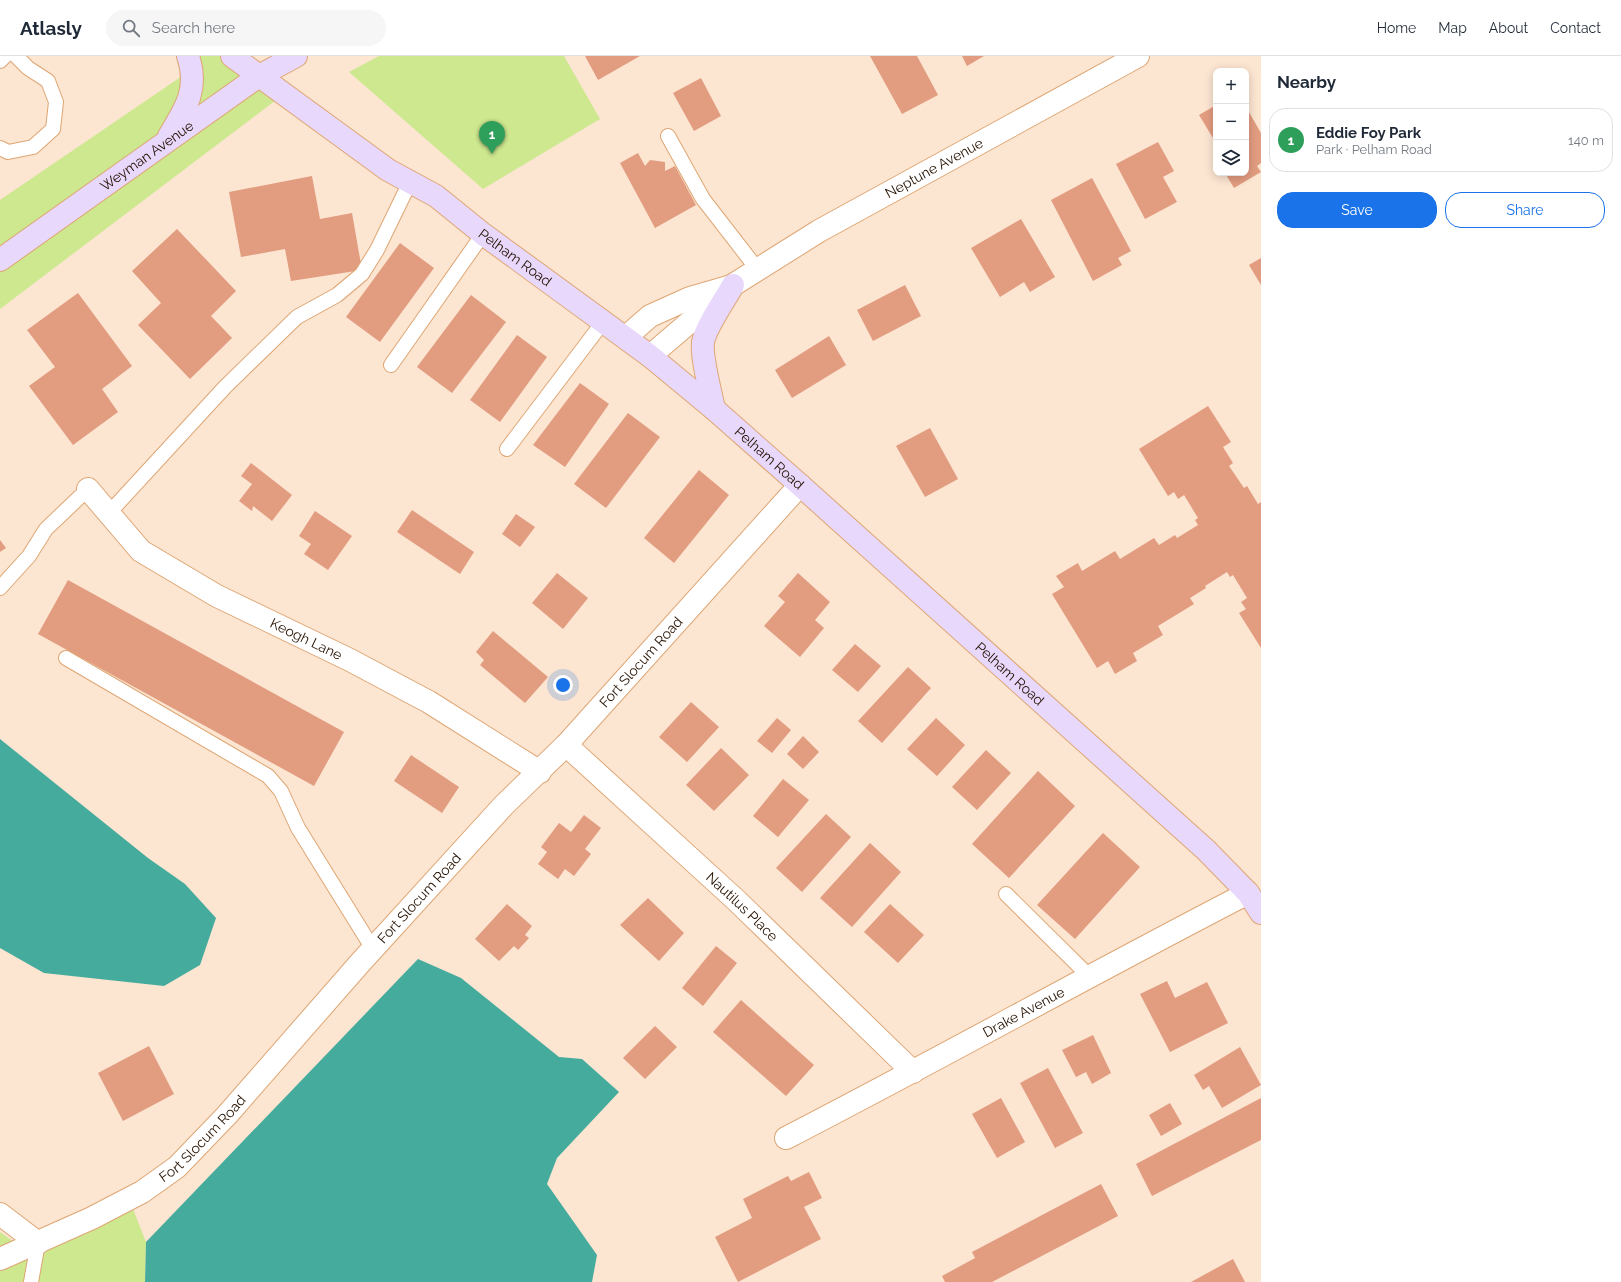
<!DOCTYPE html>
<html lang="en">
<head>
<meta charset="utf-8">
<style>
  body { margin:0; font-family:Raleway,sans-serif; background:#f6f6f7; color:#1f2937 }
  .controls { position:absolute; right:12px; top:12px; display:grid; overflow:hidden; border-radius:8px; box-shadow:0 2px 10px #0003 }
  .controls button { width:36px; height:36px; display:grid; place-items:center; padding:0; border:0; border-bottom:1px solid #e0e1e3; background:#fff; color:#1f2937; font:20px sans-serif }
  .you { position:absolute; left:563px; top:629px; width:14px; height:14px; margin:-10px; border:3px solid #fff; border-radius:50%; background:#1a73e8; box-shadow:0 0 0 6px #1a73e833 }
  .badge { display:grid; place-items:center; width:26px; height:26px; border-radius:50%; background:#1a73e8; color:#fff; font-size:13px; font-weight:700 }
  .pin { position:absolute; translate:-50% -33px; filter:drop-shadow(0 1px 2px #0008) }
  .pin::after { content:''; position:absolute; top:21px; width:14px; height:12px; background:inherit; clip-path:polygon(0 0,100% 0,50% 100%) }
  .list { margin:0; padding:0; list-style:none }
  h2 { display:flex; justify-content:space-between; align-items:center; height:52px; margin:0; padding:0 16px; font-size:17px }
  h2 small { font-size:13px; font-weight:400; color:#747a83 }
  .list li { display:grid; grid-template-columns:26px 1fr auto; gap:12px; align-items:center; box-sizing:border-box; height:64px; margin:0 8px 8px; padding:0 8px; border:1px solid #e0e1e3; border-radius:16px }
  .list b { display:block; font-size:15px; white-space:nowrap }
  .list p { margin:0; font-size:13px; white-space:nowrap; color:#747a83 }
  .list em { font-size:13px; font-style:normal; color:#747a83 }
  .actions { display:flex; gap:8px; padding:12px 16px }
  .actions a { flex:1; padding:9px 0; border:1px solid #1a73e8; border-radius:16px; text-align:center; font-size:14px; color:#1a73e8 }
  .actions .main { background:#1a73e8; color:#fff }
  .icon { flex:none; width:22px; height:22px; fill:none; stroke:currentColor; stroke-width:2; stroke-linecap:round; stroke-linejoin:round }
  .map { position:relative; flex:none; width:1261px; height:1226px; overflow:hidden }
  header { display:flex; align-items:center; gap:24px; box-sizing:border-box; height:56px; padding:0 20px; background:#fff; border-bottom:1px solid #e0e1e3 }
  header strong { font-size:19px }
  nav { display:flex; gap:22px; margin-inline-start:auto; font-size:14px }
  .search { width:280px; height:36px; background:#f6f6f7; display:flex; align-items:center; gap:10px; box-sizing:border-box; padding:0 14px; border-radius:22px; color:#747a83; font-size:15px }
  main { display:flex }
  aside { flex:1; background:#fff }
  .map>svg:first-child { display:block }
</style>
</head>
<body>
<header>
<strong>Atlasly</strong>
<div class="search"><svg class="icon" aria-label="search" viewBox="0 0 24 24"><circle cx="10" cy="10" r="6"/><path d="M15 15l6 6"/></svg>Search here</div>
<nav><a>Home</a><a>Map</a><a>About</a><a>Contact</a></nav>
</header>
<main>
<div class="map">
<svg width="1261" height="1226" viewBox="0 0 1261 1226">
  <rect width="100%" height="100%" fill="#fce5d1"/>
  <path fill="#cde88f" d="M 184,0 L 226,0 L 280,41 L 0,253 L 0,144 L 188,16 Z
    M 379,0 L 564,0 L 600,63 L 483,133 L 349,16 Z
    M 131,1148 L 146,1186 L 145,1226 L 0,1226 L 0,1176 L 17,1188 Z"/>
  <path fill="#44ab9d" d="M 0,683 L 148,802 L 185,828 L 216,862 L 200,909 L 164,930 L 44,917 L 0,892 Z
    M 418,903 L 461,922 L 559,1001 L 582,1003 L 619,1036 L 557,1102 L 547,1128 L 597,1199 L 592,1226 L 145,1226 L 146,1186 Z"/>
  <path fill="#e29c80" d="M 585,0 L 640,0 L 598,24 Z
    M 870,0 L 917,0 L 938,39 L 902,58 Z
    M 962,0 L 984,0 L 967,10 Z
    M 701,22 L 721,60 L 694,75 L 673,37 Z
    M 1216,49 L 1216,87 L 1199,59 Z
    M 1246,51 L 1261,77 L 1261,107 L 1257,110 L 1261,116 L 1234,132 L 1225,117 L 1246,117 Z
    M 1158,86 L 1174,115 L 1163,121 L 1177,146 L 1145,163 L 1116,108 Z
    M 638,97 L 645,110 L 650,104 L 665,106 L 665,115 L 675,110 L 696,149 L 655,172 L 620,107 Z
    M 312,120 L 320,163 L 352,157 L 362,214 L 291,225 L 285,193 L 241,201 L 229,136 Z
    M 1092,122 L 1131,195 L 1118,202 L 1122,209 L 1093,225 L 1051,144 Z
    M 1021,163 L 1055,221 L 1030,236 L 1024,226 L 1000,241 L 971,192 Z
    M 177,173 L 236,235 L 211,260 L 232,282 L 190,323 L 138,269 L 161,247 L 132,215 Z
    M 400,187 L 434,212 L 380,286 L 346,261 Z
    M 1261,202 L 1261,229 L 1249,209 Z
    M 905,229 L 921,260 L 873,285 L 857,254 Z
    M 78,237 L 132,310 L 102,333 L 118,356 L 73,389 L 29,330 L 55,311 L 27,274 Z
    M 471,239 L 506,266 L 452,337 L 417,311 Z
    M 517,279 L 547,301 L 500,366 L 470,344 Z
    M 829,280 L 846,309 L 792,342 L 775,314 Z
    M 580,327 L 609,348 L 565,411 L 533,389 Z
    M 1208,350 L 1231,386 L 1223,391 L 1233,407 L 1229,410 L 1244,432 L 1247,430 L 1258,448 L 1261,446 L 1261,592 L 1239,557 L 1246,553 L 1241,546 L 1247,542 L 1233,519 L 1230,521 L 1227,516 L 1205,530 L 1206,532 L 1190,542 L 1194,548 L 1158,570 L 1163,579 L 1133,597 L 1137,605 L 1115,618 L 1108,605 L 1097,612 L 1052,538 L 1064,531 L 1056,520 L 1078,507 L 1082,515 L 1115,495 L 1120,503 L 1154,482 L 1159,489 L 1175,479 L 1177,482 L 1198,469 L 1195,464 L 1198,462 L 1184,439 L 1178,443 L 1174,436 L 1168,440 L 1139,393 Z
    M 628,357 L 660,381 L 606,452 L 574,428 Z
    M 930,372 L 958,423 L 925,441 L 896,390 Z
    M 251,407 L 292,439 L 272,465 L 253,450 L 252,455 L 239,445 L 252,428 L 241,420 Z
    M 699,414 L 729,439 L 674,507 L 644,482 Z
    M 412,454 L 474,496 L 460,518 L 397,476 Z
    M 315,455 L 352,480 L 328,514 L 304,498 L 311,488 L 299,480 Z
    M 516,458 L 535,471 L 520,491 L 502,478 Z
    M 0,484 L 6,492 L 0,496 Z
    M 557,517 L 588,542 L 563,573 L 532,547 Z
    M 798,517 L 830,546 L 815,564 L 824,572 L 800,601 L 764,570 L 785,546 L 778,540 Z
    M 68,524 L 344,676 L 314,730 L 38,578 Z
    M 493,575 L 548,621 L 525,647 L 480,609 L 484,604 L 476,596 Z
    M 855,588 L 881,610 L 858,636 L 832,614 Z
    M 908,611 L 931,632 L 882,687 L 858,665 Z
    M 691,646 L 719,671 L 687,706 L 659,681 Z
    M 777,662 L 791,674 L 772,697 L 757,685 Z
    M 936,662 L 965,689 L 937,720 L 907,693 Z
    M 803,680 L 819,696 L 803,713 L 787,698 Z
    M 721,692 L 749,719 L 714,755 L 686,729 Z
    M 986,694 L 1011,717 L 977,754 L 952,731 Z
    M 411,699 L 459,731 L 442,757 L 394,725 Z
    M 1038,715 L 1075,750 L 1009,822 L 972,788 Z
    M 783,723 L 809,744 L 778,781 L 753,760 Z
    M 826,758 L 851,781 L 802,836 L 776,812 Z
    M 584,759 L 601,772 L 585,793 L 591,798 L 574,820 L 565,813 L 558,823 L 538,808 L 547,796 L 541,791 L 559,767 L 571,776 Z
    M 1103,777 L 1140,811 L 1075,883 L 1037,849 Z
    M 870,787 L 901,816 L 852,871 L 820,842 Z
    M 648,842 L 684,877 L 659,905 L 620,869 Z
    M 507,848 L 532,870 L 525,879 L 529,882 L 518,894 L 514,890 L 499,905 L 475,883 Z
    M 890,848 L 924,879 L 898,907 L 864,876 Z
    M 716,890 L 737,907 L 703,950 L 682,932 Z
    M 1167,925 L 1175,942 L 1207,926 L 1228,967 L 1170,996 L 1140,938 Z
    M 741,944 L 814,1009 L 786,1040 L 713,976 Z
    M 655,970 L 677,991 L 645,1023 L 623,1002 Z
    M 1093,979 L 1111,1017 L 1092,1028 L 1086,1016 L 1076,1021 L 1062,994 Z
    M 149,990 L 174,1038 L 123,1065 L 98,1017 Z
    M 1240,991 L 1261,1029 L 1222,1052 L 1209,1030 L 1203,1034 L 1194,1019 Z
    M 1048,1012 L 1083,1077 L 1055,1092 L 1020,1027 Z
    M 1001,1042 L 1025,1086 L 997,1102 L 972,1058 Z
    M 1261,1042 L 1261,1084 L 1152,1140 L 1136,1108 Z
    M 1170,1047 L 1182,1068 L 1161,1080 L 1149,1059 Z
    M 809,1116 L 822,1142 L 804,1151 L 821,1183 L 738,1226 L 715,1181 L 752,1162 L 743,1143 L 788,1120 L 791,1125 Z
    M 1101,1128 L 1118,1160 L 992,1226 L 945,1226 L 942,1220 L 975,1202 L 972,1196 Z
    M 1233,1203 L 1245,1226 L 1191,1226 Z"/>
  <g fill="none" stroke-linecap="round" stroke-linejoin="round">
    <defs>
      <path id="lane" d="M 0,5 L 5,0
        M 668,80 L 703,143 L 758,214
        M 0,92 L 8,96 L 33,91 L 53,73 L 56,46 L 48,25 L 28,12 L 16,0
        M 391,309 L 483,178
        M 507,393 L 603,266
        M 109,457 L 225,331 L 297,261 L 337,239 L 362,218 L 377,194 L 410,126
        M 0,532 L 29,500 L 46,473 L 88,433
        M 66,602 L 268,720 L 281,735 L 298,772 L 373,893
        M 1006,838 L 1089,920
        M 31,1226 L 38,1187"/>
      <g id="street">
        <path d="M 626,281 L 650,260 L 690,242 L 728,231"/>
        <path id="s1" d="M 650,300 L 733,229 L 819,175 L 1138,0"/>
        <path id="s2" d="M 88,433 L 141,495 L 217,540 L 350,604 L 429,646 L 540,716"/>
        <path id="s3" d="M 566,689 L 736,844 L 913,1016"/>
        <path id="s4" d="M 786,1082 C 941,1002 1093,917 1248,837"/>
        <path d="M 0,1158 L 38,1187"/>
        <path id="s5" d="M 0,1203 L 92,1162 L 142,1136 L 177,1111 L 227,1059 L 360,907 L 504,749 L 566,689 L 800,429"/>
      </g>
      <g id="secondary">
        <path id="s6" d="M 232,0 L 388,114 L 436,140 L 483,178 L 650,300 L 714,353 L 800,429 L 1206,794 L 1248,837 L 1261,857"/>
        <path d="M 169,80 C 186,52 199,33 188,0"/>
        <path id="s7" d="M 0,204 L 259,20 L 296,0"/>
        <path d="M 714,353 C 711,337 701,302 703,286 C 706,270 725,244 733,229"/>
      </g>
    </defs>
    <use href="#lane" stroke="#dea674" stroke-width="16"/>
    <use href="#street" stroke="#dea674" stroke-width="24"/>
    <use href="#secondary" stroke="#dea674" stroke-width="24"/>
    <use href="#lane" stroke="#fff" stroke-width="14"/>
    <use href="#street" stroke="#fff" stroke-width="22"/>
    <use href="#secondary" stroke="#e8d8fb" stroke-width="22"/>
  </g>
  <g text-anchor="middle" stroke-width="4" stroke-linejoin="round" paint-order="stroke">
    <g font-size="14" fill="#251100" stroke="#fce5d1">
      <text dy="5" stroke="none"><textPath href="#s7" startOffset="180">Weyman Avenue</textPath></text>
      <text dy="5" stroke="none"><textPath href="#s1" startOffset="342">Neptune Avenue</textPath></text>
      <text dy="5" stroke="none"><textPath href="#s6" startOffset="348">Pelham Road</textPath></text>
      <text dy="5" stroke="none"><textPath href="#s6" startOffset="672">Pelham Road</textPath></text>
      <text dy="5" stroke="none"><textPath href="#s2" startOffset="269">Keogh Lane</textPath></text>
      <text dy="5" stroke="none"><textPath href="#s5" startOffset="886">Fort Slocum Road</textPath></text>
      <text dy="5" stroke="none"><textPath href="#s6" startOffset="995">Pelham Road</textPath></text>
      <text dy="5" stroke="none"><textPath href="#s5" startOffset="562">Fort Slocum Road</textPath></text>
      <text dy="5" stroke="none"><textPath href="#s3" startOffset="239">Nautilus Place</textPath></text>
      <text dy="5" stroke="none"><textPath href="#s4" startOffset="269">Drake Avenue</textPath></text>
      <text dy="5" stroke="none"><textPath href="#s5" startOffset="238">Fort Slocum Road</textPath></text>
    </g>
  </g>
</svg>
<div class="controls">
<button>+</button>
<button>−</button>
<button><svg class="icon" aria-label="layers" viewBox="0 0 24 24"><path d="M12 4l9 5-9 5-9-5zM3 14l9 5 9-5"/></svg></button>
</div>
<div class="you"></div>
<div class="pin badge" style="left:492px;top:98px;background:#2e9e5b">1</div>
</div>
<aside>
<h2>Nearby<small></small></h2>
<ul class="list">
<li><span class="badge" style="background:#2e9e5b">1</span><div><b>Eddie Foy Park</b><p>Park · Pelham Road</p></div><em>140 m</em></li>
</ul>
<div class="actions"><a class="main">Save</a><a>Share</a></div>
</aside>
</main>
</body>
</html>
